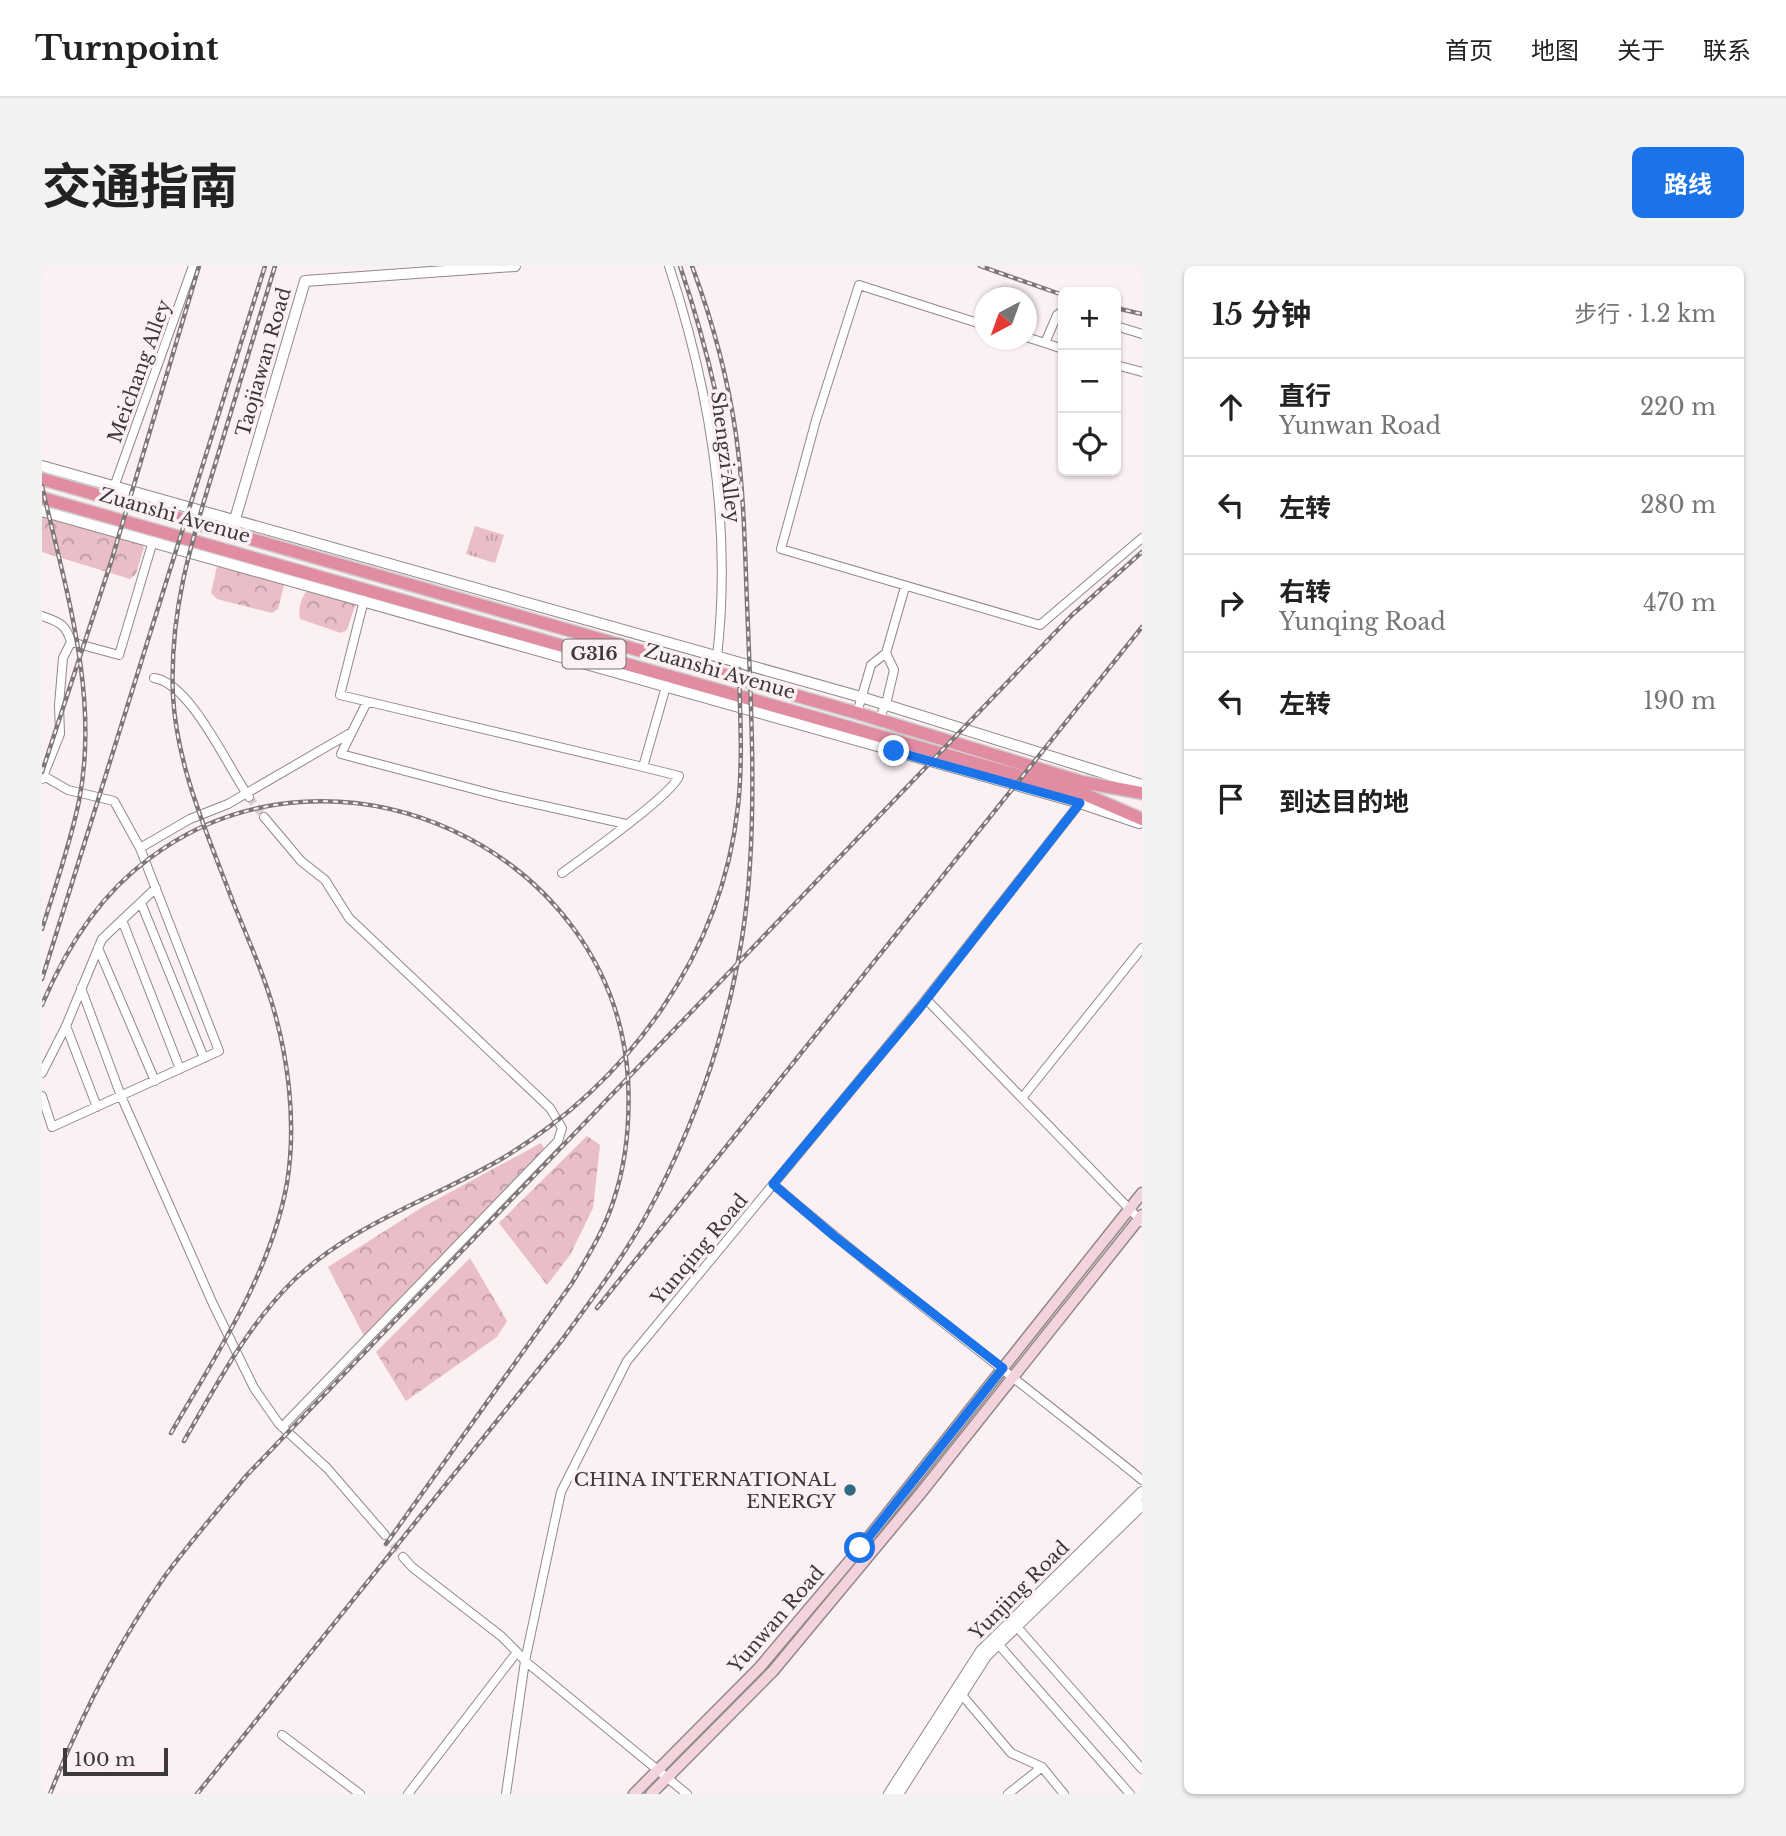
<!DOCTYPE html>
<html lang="zh">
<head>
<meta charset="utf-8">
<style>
  body { margin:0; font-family:"Libre Baskerville","Noto Sans SC",serif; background:#f2f2f2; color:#222 }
  .controls { position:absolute; right:21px; top:21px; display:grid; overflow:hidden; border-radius:10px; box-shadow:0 2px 5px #0004 }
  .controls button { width:63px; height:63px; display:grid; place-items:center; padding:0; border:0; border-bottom:2px solid #e0e0e0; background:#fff; color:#222; font:35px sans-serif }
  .compass { position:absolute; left:932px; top:21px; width:63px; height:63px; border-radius:50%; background:#fff; box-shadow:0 2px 5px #0004; rotate:221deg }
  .scale { position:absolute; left:21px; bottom:18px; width:105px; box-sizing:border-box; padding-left:7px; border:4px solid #3d393a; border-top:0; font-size:19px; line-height:24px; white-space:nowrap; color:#3d393a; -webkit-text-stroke:5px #fbf0f2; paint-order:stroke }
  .stop { position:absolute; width:21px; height:21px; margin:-16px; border:5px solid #1a73e8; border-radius:50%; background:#fff }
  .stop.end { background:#1a73e8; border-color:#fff; box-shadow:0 2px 7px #0008 }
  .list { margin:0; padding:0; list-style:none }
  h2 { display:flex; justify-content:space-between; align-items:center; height:91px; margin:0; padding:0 28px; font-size:30px }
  h2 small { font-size:23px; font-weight:400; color:#767676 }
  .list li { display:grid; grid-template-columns:46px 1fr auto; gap:21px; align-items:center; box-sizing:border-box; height:98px; padding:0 28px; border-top:2px solid #e0e0e0 }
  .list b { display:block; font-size:26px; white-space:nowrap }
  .list p { margin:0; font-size:23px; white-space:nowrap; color:#767676 }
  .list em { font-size:23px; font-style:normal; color:#767676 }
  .icon { flex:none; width:38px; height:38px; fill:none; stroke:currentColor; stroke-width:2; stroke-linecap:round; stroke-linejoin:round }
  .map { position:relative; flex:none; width:1100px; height:1528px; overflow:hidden; border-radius:10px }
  header { display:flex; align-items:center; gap:42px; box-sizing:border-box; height:98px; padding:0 35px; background:#fff; border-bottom:2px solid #e0e0e0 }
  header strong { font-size:33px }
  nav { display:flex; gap:38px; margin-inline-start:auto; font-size:24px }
  .intro { display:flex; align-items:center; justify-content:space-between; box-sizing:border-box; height:168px; padding:0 42px }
  h1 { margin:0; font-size:49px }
  .button { padding:18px 32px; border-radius:10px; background:#1a73e8; color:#fff; font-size:24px; font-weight:700 }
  main { display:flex; gap:42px; padding:0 42px }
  aside { flex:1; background:#fff; border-radius:10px; box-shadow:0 2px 5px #0004 }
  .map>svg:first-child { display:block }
</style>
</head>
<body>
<header>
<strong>Turnpoint</strong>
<nav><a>首页</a><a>地图</a><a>关于</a><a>联系</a></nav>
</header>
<div class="intro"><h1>交通指南</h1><a class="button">路线</a></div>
<main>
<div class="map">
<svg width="1100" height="1528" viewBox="0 0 1100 1528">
  <defs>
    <pattern id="grass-tufts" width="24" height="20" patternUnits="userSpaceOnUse" patternTransform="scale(1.75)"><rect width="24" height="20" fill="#e9bec6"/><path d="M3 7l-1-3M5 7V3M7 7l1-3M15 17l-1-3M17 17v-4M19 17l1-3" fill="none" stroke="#be9ba2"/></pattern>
    <pattern id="forest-crowns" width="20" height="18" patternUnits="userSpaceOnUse" patternTransform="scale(1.75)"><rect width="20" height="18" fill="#e9bec6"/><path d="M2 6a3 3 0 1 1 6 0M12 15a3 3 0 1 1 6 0" fill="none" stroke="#be9ba2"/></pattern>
  </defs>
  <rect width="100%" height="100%" fill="#fbf0f2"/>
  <path fill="url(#grass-tufts)" d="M 433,260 L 462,269 L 453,297 L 424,288 Z"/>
  <path fill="url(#forest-crowns)" d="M 0,250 L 99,278 L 102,281 L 94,308 L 88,313 L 0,286 Z
    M 179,298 L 239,315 L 242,319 L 236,343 L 230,347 L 175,333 L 169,327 L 175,300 Z
    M 266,324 L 310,337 L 313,340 L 305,364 L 299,367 L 258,353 C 256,344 259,330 266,324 Z
    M 545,870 L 558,879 L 551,942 L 528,989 L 505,1019 L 457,957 Z
    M 499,877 L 505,887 L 324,1074 L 286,1001 L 379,942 Z
    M 428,992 L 465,1055 L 455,1071 L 364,1135 L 334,1086 Z"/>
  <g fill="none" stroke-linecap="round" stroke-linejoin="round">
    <path stroke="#d5cbcd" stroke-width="8" stroke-dasharray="8 4" stroke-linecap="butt" d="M 207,531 L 222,551
      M 343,1269 L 361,1291"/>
    <defs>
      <path id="minor" d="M 627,0 C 668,125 690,260 675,391
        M 942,59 L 817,19 L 774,154 L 739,283 L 998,359 L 1100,272
        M 1074,60 L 1100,68
        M 984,71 L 1003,77 L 1015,49 L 1021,45
        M 1003,77 L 1021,83
        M 1074,99 L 1100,106
        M 72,221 L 151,0
        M 322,334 L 298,429 L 601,501 L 625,417
        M 0,350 C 17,356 24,358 29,376 L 21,392 L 17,439 L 18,468 L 0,513
        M 29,376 L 77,389 L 111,275
        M 112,412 C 149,417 186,502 207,531
        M 325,436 L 299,488 L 458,530 L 584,558
        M 815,447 L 829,399 L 844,387 L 863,321
        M 837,453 L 844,438 L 852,404 L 844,387
        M 0,509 L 26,524 L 72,535 L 98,582 L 148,553 L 186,538 L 310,466
        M 222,551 L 259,595 L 283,614 L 307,652 L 508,842 L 520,862 L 516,875 L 240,1161
        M 520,607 C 542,591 630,529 637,510 L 601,501
        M 99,637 L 162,792
        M 80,654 L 138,803
        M 56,682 L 113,815
        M 39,722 L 79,830 L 171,1038 L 212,1122 L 237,1158 L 285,1202 L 343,1269
        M 884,733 L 1100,956
        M 24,760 L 55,841
        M 0,807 L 24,760 L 60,673 L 114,622
        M 0,830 L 10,861 L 177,785 L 98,582
        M 980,832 L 1100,682
        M 731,918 C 851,1021 978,1115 1100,1214
        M 361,1291 L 370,1301 L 459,1370 L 475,1386
        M 975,1361 L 1100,1503
        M 957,1379 L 1088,1528
        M 920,1429 L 969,1487 L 1000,1501 L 966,1528
        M 240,1469 L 318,1528
        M 1000,1501 L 1022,1528
        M 366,1528 L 475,1386 L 483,1395 L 645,1528
        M 464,1528 L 483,1395 L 519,1226 L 585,1095 L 877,742 L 1038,537"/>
      <path id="tertiary" d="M 0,200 L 819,431 L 1100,519
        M 0,245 C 346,340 691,440 1038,537 L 1097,557
        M 191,260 L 263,15 L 473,0
        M 847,1528 L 939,1385 L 1100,1226
        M 856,1528 L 944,1390 L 1100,1239"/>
      <path id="secondary" d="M 592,1528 L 718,1401 L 815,1286 L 1100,927
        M 609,1528 L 731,1405 L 878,1228 L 1100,949"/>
      <path id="trunk" d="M 0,213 L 815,447 L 1040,516 L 1100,527
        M 0,232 L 1042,528 L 1100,553"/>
    </defs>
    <use href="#minor" stroke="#918889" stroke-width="10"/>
    <use href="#tertiary" stroke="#918889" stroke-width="12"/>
    <use href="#secondary" stroke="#918889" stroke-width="13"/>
    <use href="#trunk" stroke="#d0cfd0" stroke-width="15"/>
    <use href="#minor" stroke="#fff" stroke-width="8"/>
    <use href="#tertiary" stroke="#fff" stroke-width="10"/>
    <use href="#secondary" stroke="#f4d4dc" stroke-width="10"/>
    <use href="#trunk" stroke="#e28ca2" stroke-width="12"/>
    <defs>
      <path id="rail" d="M 638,0 C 665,80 685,161 692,245
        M 938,0 L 1021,29
        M 1074,42 L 1100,48
        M 0,220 C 23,322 58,429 37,535 C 28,579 13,621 0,663
        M 0,506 L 69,296 L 157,0
        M 0,713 L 223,0
        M 0,739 C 24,682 57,629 108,592 C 292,454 572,583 586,813 C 588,853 585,894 572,933 C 563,963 546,990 530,1017 L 344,1278
        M 555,1042 L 1100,361
        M 129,1167 C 174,1089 229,1007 245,917 C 255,856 246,786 227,728 C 217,697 203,666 191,636 C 166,569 135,502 131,430 C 127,342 151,271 176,189 C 195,126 214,63 233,0
        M 142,1175 C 175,1118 205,1060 252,1014 C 312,957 391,933 461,892 C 587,816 680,688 696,540 C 701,495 698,449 697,403
        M 8,1528 C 38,1452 76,1377 123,1310 C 148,1276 177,1243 204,1210 L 981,400 L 1030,349 L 1100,286
        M 155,1528 L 520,1074 C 550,1033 581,992 605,948 C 663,842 701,719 708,598 C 713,519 709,440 706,361 C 703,297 703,233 694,169 C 686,112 670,54 650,0"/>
    </defs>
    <use href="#rail" stroke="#7d7778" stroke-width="4.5"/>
    <use href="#rail" stroke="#fbf0f2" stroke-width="2" stroke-dasharray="5" stroke-linecap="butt"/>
  </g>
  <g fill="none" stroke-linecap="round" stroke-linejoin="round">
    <path stroke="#1a73e8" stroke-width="9" d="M 818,1282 L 961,1102 L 792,970 L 731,918 L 877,743 L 1038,537 L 852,485"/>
  </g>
  <circle fill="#316a83" stroke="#fbf0f2" stroke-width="2.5" cx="808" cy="1224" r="7"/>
  <g text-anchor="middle" stroke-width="7" stroke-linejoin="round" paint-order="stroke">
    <rect fill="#fbf0f2" stroke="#767071" stroke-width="2" x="520.5" y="373.5" width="63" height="29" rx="5"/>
    <g font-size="18" font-weight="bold" fill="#3d393a">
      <text x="552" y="394">G316</text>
    </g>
    <g font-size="19" fill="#3d393a" stroke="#fbf0f2">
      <text transform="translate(221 96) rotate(-74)" y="7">Taojiawan Road</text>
      <text transform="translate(97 105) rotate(-70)" y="7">Meichang Alley</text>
      <text transform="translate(684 191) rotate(83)" y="7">Shengzi Alley</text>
      <text transform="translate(133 249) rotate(16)" y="7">Zuanshi Avenue</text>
      <text transform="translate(678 405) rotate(16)" y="7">Zuanshi Avenue</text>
      <text transform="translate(657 983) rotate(-50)" y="7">Yunqing Road</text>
      <text transform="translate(977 1324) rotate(-45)" y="7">Yunjing Road</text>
      <text transform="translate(734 1353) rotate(-49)" y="7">Yunwan Road</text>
    </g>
    <g font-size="19" fill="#3d393a" stroke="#fbf0f2" text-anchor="end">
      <text x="794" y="1220">CHINA INTERNATIONAL<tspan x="794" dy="22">ENERGY</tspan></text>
    </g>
  </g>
</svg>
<div class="controls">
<button>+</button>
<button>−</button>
<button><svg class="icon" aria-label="locate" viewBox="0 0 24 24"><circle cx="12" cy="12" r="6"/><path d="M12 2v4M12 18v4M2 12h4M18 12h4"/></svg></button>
</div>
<svg class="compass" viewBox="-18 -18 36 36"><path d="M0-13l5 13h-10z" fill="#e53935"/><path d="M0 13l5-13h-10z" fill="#767676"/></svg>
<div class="scale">100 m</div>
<div class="stop" style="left:818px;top:1282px"></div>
<div class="stop end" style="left:852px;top:485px"></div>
</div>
<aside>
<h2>15 分钟<small>步行 · 1.2 km</small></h2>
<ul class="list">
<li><svg class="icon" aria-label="ahead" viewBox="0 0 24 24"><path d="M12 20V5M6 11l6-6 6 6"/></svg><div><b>直行</b><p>Yunwan Road</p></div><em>220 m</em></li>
<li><svg class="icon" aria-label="left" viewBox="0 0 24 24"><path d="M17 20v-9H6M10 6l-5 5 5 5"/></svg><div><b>左转</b></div><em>280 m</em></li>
<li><svg class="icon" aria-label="right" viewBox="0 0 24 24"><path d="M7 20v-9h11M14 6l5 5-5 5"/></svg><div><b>右转</b><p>Yunqing Road</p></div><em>470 m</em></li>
<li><svg class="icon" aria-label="left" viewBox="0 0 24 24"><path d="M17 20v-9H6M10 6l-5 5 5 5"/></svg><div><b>左转</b></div><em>190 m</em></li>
<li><svg class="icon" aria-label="arrive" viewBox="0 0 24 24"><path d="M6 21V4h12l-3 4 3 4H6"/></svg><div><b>到达目的地</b></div></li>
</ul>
</aside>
</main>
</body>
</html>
